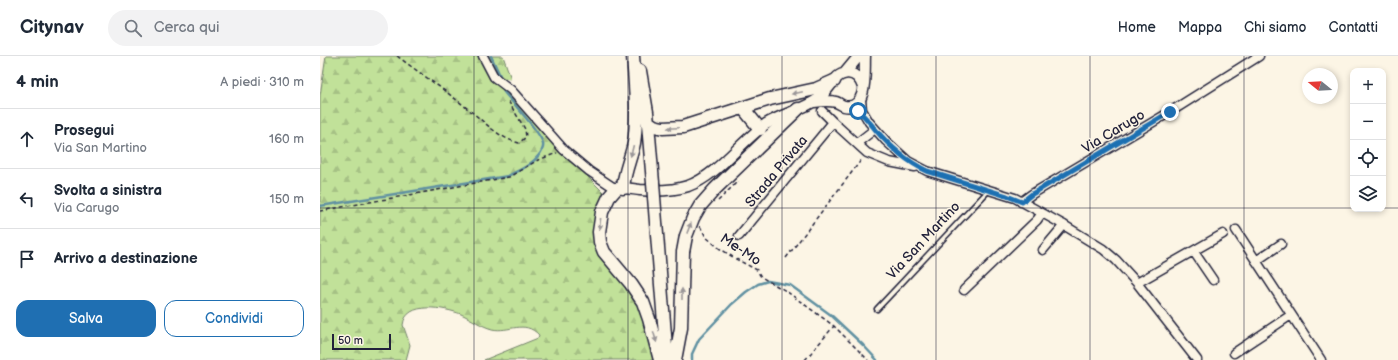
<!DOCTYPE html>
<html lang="it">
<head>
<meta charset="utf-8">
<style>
  body { margin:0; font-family:"Balsamiq Sans",sans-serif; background:#f2f2f3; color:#1f2937 }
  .controls { position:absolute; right:12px; top:12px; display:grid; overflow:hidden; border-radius:8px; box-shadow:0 2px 6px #0003 }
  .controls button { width:36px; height:36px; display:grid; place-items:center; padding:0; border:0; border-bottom:1px solid #e0e1e3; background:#fff; color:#1f2937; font:20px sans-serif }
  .compass { position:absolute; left:982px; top:12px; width:36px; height:36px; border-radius:50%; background:#fff; box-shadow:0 2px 6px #0003; rotate:288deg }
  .scale { position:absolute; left:12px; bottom:10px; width:59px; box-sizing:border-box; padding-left:4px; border:2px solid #22223b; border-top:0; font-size:11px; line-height:14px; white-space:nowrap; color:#22223b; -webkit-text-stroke:3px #fcf5e5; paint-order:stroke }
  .stop { position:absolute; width:12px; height:12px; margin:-9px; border:3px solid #1f6fb2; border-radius:50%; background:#fff }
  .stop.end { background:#1f6fb2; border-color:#fff; box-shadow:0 1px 4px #0008 }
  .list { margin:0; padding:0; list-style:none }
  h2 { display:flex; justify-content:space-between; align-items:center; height:52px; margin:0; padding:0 16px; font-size:17px }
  h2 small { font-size:13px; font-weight:400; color:#747a83 }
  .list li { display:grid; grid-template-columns:26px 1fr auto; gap:12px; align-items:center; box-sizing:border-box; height:60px; padding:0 16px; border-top:1px solid #e0e1e3 }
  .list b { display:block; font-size:15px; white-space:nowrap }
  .list p { margin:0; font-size:13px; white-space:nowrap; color:#747a83 }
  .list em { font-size:13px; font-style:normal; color:#747a83 }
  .actions { display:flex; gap:8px; padding:12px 16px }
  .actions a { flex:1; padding:9px 0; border:1px solid #1f6fb2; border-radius:12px; text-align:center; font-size:14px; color:#1f6fb2 }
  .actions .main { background:#1f6fb2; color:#fff }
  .icon { flex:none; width:22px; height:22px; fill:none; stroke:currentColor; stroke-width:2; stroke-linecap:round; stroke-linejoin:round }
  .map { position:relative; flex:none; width:1078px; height:304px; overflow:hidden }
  header { display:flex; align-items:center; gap:24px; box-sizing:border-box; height:56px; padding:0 20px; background:#fff; border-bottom:1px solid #e0e1e3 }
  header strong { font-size:19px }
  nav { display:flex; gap:22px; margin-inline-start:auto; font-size:14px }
  .search { width:280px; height:36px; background:#f2f2f3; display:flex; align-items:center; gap:10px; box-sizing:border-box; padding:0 14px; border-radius:22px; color:#747a83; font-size:15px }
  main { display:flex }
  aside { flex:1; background:#fff }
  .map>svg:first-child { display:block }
</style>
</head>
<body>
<header>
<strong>Citynav</strong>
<div class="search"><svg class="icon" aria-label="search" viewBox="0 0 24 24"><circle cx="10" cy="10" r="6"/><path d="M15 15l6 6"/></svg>Cerca qui</div>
<nav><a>Home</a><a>Mappa</a><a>Chi siamo</a><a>Contatti</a></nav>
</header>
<main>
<aside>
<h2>4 min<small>A piedi · 310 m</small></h2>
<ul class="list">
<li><svg class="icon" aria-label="ahead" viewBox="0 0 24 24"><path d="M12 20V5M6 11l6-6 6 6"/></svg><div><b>Prosegui</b><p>Via San Martino</p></div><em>160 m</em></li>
<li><svg class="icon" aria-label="left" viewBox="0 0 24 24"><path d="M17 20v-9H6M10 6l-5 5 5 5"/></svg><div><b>Svolta a sinistra</b><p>Via Carugo</p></div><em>150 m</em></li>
<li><svg class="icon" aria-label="arrive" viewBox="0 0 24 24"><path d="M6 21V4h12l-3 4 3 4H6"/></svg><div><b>Arrivo a destinazione</b></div></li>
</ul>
<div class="actions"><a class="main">Salva</a><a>Condividi</a></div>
</aside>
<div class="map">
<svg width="1078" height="304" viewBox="0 0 1078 304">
  <defs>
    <pattern id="forest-firs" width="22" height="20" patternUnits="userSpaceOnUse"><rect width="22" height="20" fill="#c1e199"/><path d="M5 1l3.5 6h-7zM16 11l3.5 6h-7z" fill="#a6c185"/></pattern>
  </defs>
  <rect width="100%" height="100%" fill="#fcf5e5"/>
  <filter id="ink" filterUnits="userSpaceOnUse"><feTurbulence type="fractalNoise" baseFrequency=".025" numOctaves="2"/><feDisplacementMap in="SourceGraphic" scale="8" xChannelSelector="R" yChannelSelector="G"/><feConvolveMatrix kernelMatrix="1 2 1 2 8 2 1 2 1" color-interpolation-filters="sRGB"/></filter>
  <g filter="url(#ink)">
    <path fill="url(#forest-firs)" stroke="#72826a" d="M 6,0 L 183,0 L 191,23 L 175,21 L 256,109 L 284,137 L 275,172 L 317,241 L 335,304 L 164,304 L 218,282 L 219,279 C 204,263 189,277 172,273 C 161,270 152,263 141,258 C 125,252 86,244 83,269 L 90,289 L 86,304 L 0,304 L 0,40 Z"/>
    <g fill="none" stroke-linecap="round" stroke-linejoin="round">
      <path stroke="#6191a2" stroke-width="2.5" d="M 171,0 L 182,24
        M 0,150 L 188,120 C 199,114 212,109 219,99 C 221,97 224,91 223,88 C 223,79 191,45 184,36 L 183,31
        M 372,304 L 372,298 L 379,283 L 412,248 L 426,236 L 438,228 L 448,225 L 470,229 L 511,259 L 543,289 L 557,304"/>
      <defs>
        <path id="service" d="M 557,253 L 669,134"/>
        <path id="minor" d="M 163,0 L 174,21 L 191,34 L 244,94 L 269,115 L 296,133
          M 541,43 L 542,54 L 549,66 L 566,85 L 588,105 L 607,115 L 695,142 L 742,168 L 783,193 L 796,204 L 817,227 L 877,304
          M 502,55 L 513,66 L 547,97 L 569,106 L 595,111
          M 537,87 L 555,73
          M 701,146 L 712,138 L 850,56 L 939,0
          M 916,174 L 1001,304
          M 419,180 L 513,66
          M 723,194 L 744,169
          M 874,196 L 893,224
          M 936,205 L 961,188
          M 817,227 L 903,178
          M 644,234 L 717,164 L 722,157
          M 914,297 L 971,259"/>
        <path id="tertiary" d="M 524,18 L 539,0
          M 494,46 C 501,45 509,44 516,46 C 519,47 521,49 524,50 C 549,55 544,15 545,0
          M 296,133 C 304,131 311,133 320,134 C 335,135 353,135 368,130 C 398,119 420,86 446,68 C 462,58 482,54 498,43 C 507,37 514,20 523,18 C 533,15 540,22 543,31"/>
        <path id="primary" d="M 320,15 L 327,56 L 333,127
          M 423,52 L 440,73
          M 328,66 L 334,70 L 343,72 L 363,71 L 450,43 L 496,33 L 514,25
          M 303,132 C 304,116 311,102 314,87 C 318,60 315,27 313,0
          M 296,133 L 289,141 L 282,156 L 279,176 L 280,186 L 284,196 L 311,228 L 323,246 L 329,263 L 340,304
          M 334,141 L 347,304
          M 355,304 L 361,272 L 363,196 L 366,180 L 373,162 L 380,150 L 395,133 L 478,53"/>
      </defs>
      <use href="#service" stroke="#22223b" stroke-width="7"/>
      <use href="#minor" stroke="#22223b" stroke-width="11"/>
      <use href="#tertiary" stroke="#22223b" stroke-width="13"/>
      <use href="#primary" stroke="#22223b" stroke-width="15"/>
      <path stroke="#22223b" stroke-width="1.5" stroke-dasharray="4 3" stroke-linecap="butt" d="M 77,0 C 101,18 125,34 148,53 C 165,66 178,82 199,87 L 206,81 L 205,73 L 187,43
        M 398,145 L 418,125
        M 0,155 L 189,121 L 218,104 L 237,97
        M 380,170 L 386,181 L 399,192 L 416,203 L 437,214 L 441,221 L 466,235 L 514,270 L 548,304
        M 466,202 L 542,103
        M 485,304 L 514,270"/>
      <use href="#service" stroke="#fcf5e5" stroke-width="4"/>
      <use href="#minor" stroke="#fcf5e5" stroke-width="8"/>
      <use href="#tertiary" stroke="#fcf5e5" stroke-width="10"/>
      <use href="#primary" stroke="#fcf5e5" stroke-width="12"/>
      <defs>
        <path id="primary-bridge" d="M 333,127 L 334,141"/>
      </defs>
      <use href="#primary-bridge" stroke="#22223b" stroke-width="15" stroke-linecap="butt"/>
      <use href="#primary-bridge" stroke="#fcf5e5" stroke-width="12"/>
    </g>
    <defs><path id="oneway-solid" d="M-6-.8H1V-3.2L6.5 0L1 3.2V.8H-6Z"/></defs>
    <g fill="#9a9698">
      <use href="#oneway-solid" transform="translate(477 37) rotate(168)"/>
      <use href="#oneway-solid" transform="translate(353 72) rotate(178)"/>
      <use href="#oneway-solid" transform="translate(312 95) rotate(104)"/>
      <use href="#oneway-solid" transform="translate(280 168) rotate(96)"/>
      <use href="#oneway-solid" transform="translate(369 172) rotate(-69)"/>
      <use href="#oneway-solid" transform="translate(362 238) rotate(-90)"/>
      <use href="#oneway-solid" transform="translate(335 281) rotate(74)"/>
    </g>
  </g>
  <g fill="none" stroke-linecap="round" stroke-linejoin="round" filter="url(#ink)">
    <path stroke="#1f6fb2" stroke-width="5" d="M 538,55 C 545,60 549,66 555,73 C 570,91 586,105 607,115 L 687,140 L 702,146 L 712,138 L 850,56"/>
  </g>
  <path fill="none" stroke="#22223b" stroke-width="1" stroke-opacity="0.55" d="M 154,0 L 154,304M 308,0 L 308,304M 462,0 L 462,304M 616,0 L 616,304M 770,0 L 770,304M 924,0 L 924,304M 0,152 L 1033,152M 1063,152 L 1078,152"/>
  <g text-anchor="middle" stroke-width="3" stroke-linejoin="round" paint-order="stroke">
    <g font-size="14" fill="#22223b" stroke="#fcf5e5">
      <text transform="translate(793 75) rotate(-31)" y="5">Via Carugo</text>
      <text transform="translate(456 115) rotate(-50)" y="5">Strada Privata</text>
      <text transform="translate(603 184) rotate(-47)" y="5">Via San Martino</text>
      <text transform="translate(421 193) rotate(34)" y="5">Me-Mo</text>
    </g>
  </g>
</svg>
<div class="controls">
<button>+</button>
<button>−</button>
<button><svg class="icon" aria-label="locate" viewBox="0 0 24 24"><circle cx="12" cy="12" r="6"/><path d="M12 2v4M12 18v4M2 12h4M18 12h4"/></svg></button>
<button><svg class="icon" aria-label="layers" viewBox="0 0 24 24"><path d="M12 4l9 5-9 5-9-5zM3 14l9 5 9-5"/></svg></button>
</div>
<svg class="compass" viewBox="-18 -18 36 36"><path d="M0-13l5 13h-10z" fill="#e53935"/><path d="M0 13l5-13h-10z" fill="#747a83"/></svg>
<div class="scale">50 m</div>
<div class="stop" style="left:538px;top:55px"></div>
<div class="stop end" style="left:850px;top:56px"></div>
</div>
</main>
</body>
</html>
